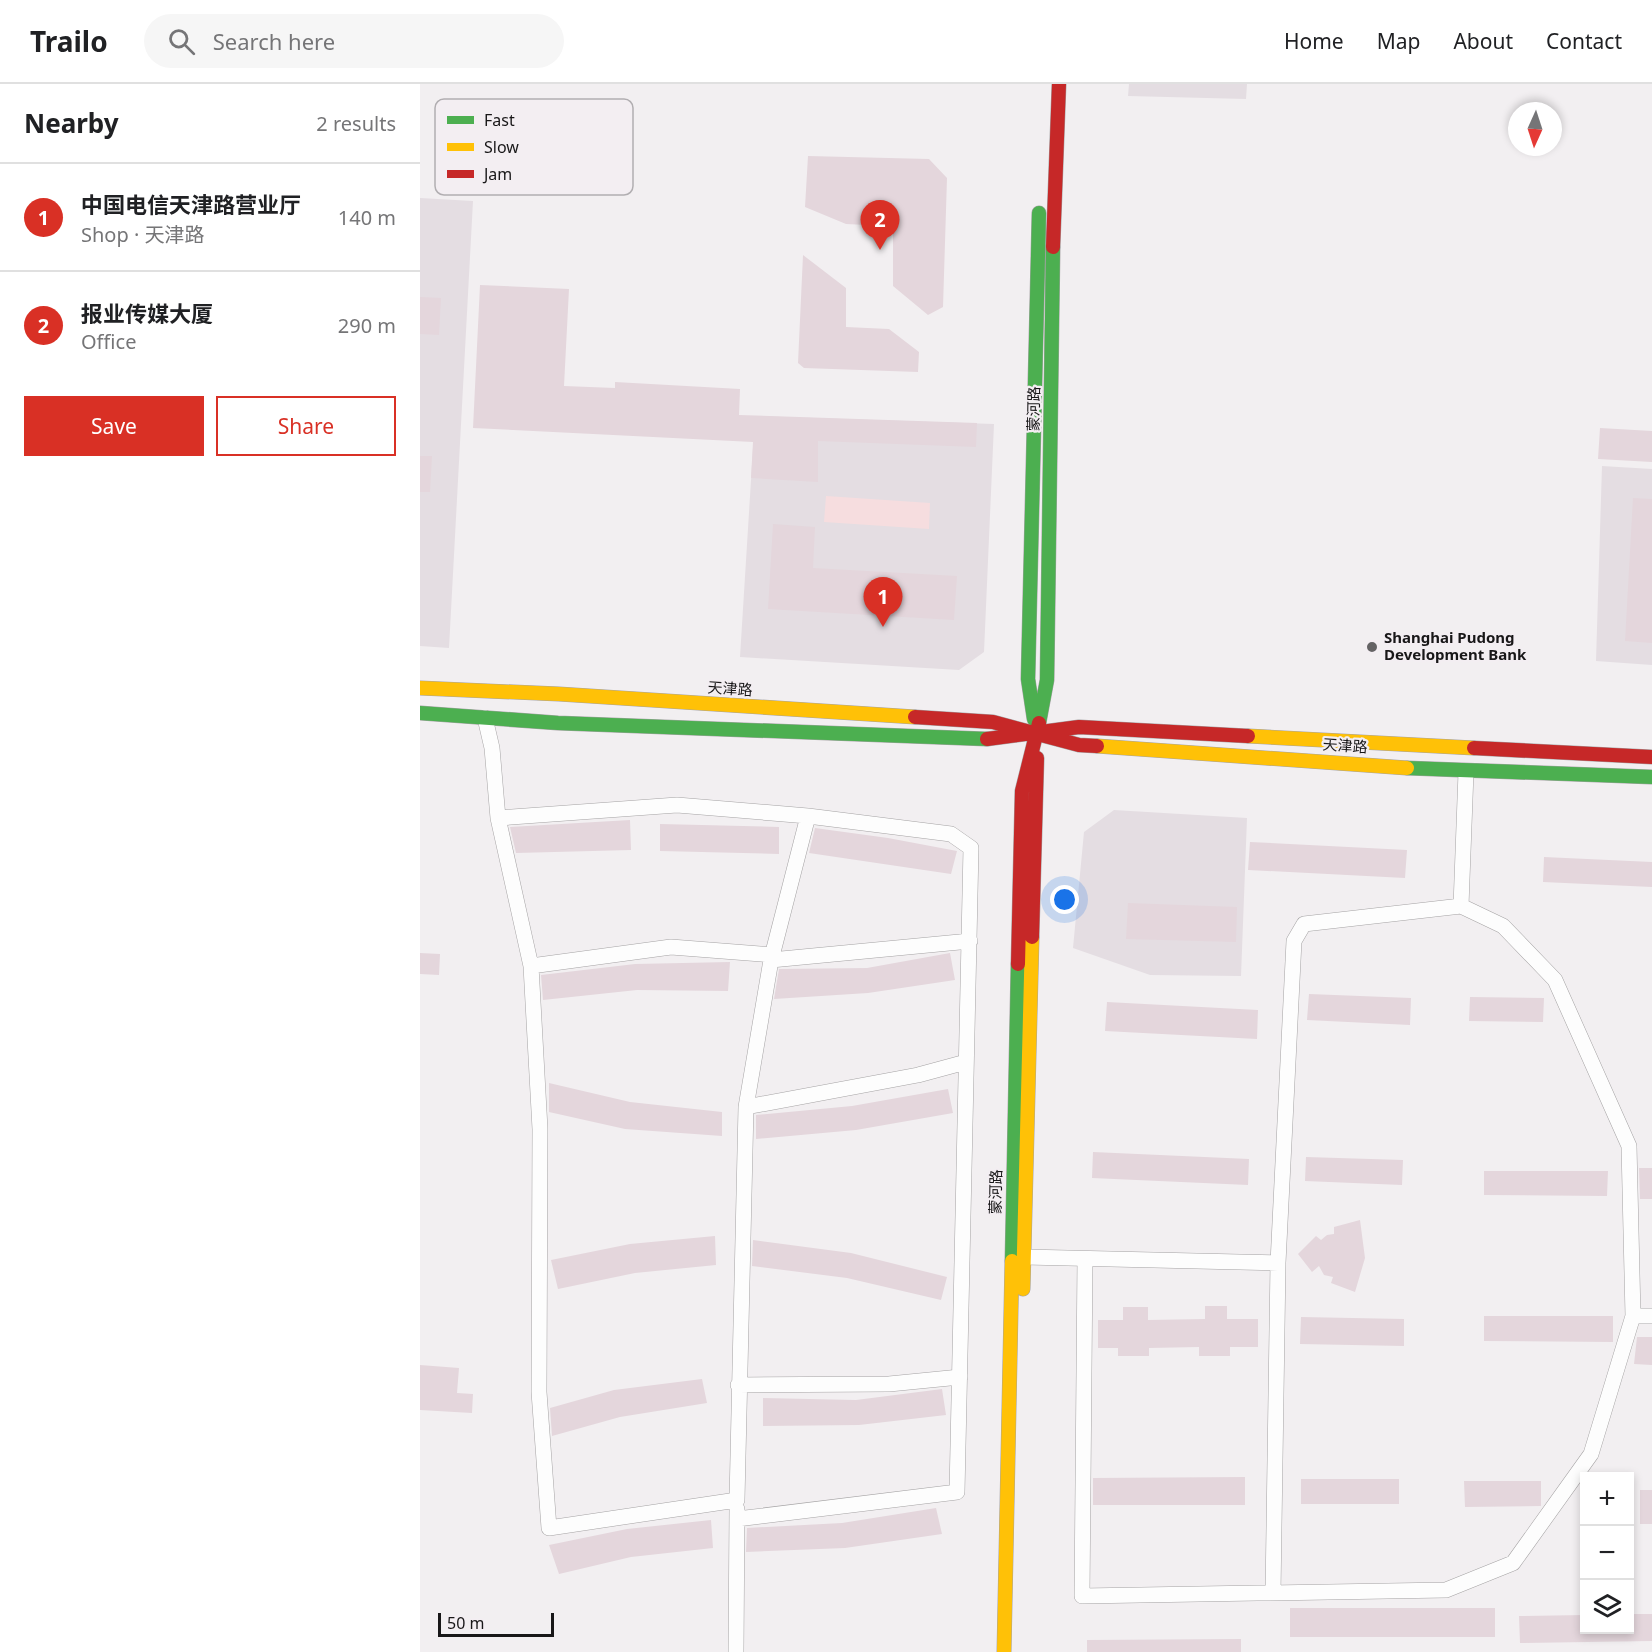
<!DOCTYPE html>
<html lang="en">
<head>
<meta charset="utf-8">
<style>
  body { margin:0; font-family:"Noto Sans","Noto Sans SC",sans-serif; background:#f6f6f6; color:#202124 }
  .controls { position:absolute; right:18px; bottom:18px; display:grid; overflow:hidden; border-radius:0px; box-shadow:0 3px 9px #0003 }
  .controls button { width:54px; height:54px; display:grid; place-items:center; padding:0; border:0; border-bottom:2px solid #e0e0e0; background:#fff; color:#202124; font:30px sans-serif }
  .compass { position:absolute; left:1088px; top:18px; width:54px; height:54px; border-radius:50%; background:#fff; box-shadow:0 3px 9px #0003; rotate:183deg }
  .scale { position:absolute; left:18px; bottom:15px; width:116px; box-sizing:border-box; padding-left:6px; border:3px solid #181718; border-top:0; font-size:16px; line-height:21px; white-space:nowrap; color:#181718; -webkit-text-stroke:4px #f3eef2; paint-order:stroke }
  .you { position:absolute; left:645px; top:816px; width:21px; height:21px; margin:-15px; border:4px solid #fff; border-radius:50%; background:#1a73e8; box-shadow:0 0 0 9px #1a73e833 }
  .badge { display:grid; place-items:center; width:39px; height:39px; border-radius:50%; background:#d93025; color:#fff; font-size:20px; font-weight:700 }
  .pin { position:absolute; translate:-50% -50px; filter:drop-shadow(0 2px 3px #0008) }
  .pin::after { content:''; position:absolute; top:32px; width:21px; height:18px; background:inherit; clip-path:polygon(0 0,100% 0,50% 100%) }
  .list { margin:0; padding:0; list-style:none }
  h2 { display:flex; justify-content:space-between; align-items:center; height:78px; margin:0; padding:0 24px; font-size:26px }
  h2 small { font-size:20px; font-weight:400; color:#757577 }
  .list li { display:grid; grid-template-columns:39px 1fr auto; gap:18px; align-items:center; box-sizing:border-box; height:108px; padding:0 24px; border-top:2px solid #e0e0e0 }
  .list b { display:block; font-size:22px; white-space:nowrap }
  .list p { margin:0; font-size:20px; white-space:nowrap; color:#757577 }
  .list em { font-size:20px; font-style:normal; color:#757577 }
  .actions { display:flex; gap:12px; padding:18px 24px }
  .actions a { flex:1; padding:14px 0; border:2px solid #d93025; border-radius:0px; text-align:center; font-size:21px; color:#d93025 }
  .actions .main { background:#d93025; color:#fff }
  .icon { flex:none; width:33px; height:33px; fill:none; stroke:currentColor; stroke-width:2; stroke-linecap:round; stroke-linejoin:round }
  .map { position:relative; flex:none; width:1232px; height:1568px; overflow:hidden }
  header { display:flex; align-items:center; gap:36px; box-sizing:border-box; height:84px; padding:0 30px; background:#fff; border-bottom:2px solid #e0e0e0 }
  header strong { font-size:28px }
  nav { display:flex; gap:33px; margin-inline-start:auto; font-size:21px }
  .search { width:420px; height:54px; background:#f6f6f6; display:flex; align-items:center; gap:15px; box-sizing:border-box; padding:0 21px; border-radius:33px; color:#757577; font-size:22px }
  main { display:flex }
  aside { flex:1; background:#fff }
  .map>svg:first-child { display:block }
</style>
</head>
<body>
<header>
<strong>Trailo</strong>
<div class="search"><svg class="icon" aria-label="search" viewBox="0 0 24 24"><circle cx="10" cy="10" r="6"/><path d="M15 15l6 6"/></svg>Search here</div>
<nav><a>Home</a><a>Map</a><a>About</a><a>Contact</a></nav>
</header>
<main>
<aside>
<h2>Nearby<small>2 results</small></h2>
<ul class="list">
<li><span class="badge">1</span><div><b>中国电信天津路营业厅</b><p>Shop · 天津路</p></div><em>140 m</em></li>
<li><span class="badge">2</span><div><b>报业传媒大厦</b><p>Office</p></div><em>290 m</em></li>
</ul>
<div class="actions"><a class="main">Save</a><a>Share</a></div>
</aside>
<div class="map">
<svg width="1232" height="1568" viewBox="0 0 1232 1568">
  <rect width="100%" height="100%" fill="#f2eff1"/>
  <path fill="#e4dde2" d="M 709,0 L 827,0 L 826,15 L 708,12 Z
    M 0,114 L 53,117 L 29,564 L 0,562 Z
    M 335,332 L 574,340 L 564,568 L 539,586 L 320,573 Z
    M 1182,382 L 1232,385 L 1232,581 L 1176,577 Z
    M 694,726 L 827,734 L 821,892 L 730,891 L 653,864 L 664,748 Z"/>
  <path fill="#f6dddf" d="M 406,412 L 510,419 L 509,445 L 404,438 Z"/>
  <path fill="#e4d6dc" d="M 388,72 L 509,75 L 527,94 L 523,223 L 508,231 L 473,202 L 473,150 L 467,142 L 426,140 L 385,123 Z
    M 383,171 L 426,204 L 426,243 L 469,245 L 499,268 L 498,288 L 384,284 L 378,279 Z
    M 60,201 L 149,205 L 144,302 L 195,304 L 195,298 L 320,305 L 319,331 L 557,339 L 556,363 L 398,357 L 398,398 L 331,394 L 333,358 L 53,344 Z
    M 0,213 L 21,214 L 19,251 L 0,250 Z
    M 1180,344 L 1232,347 L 1232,378 L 1178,375 Z
    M 0,372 L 12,372 L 10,408 L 0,408 Z
    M 1213,414 L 1232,415 L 1232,559 L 1205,557 Z
    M 353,440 L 395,443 L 393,484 L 537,492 L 534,536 L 348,525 Z
    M 210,736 L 211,766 L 96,769 L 90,743 Z
    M 240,740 L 359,743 L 359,770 L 240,767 Z
    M 395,744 L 468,754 L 537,767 L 531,790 L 389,769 Z
    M 830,758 L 987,766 L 985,794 L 828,786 Z
    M 1124,773 L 1232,778 L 1232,803 L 1123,798 Z
    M 708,819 L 817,823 L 816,858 L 706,855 Z
    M 0,869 L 20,870 L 19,891 L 0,890 Z
    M 530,869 L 535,896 L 448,909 L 354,915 L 359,885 L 447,884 Z
    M 310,878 L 308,907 L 217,906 L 123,916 L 121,891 L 215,880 Z
    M 889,910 L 991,914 L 990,941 L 887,936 Z
    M 1050,913 L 1124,914 L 1123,938 L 1049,937 Z
    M 687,918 L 838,926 L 837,955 L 685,947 Z
    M 129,999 L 210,1018 L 302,1028 L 302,1052 L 205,1045 L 129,1028 Z
    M 528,1005 L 533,1029 L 436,1046 L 336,1055 L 336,1031 L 432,1022 Z
    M 673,1068 L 829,1075 L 828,1101 L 672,1094 Z
    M 886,1073 L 983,1076 L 982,1101 L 885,1097 Z
    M 1219,1084 L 1232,1084 L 1232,1115 L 1220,1115 Z
    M 1064,1087 L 1188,1087 L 1187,1112 L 1064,1111 Z
    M 940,1136 L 945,1174 L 935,1208 L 911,1199 L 913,1193 L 904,1191 L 899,1182 L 892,1188 L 878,1170 L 896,1152 L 901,1156 L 907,1151 L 914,1150 L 914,1143 Z
    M 295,1152 L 296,1181 L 215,1189 L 138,1205 L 131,1176 L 210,1160 Z
    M 333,1156 L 431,1169 L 527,1193 L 521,1216 L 427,1194 L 332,1182 Z
    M 785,1222 L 807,1222 L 807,1235 L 838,1235 L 838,1263 L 810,1263 L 810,1272 L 779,1272 L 779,1263 L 729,1264 L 729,1272 L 698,1272 L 698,1264 L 678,1264 L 678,1236 L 703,1236 L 703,1223 L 728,1223 L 728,1236 L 785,1235 Z
    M 1064,1232 L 1193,1232 L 1193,1258 L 1064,1257 Z
    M 881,1233 L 984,1235 L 984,1262 L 880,1260 Z
    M 1217,1253 L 1232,1253 L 1232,1281 L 1214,1280 Z
    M 0,1281 L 39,1284 L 37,1309 L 53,1310 L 52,1329 L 0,1326 Z
    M 282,1295 L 287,1319 L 200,1333 L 132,1352 L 130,1324 L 194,1306 Z
    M 522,1305 L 526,1331 L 439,1341 L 343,1342 L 343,1314 L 436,1316 Z
    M 825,1393 L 825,1421 L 673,1421 L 673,1394 Z
    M 881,1395 L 979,1395 L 979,1420 L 881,1420 Z
    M 1044,1397 L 1121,1397 L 1121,1422 L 1045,1423 Z
    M 1220,1406 L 1232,1406 L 1232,1440 L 1220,1440 Z
    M 516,1424 L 522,1450 L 425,1464 L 326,1468 L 327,1444 L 422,1439 Z
    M 291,1436 L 293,1464 L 211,1473 L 139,1490 L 129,1461 L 207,1445 Z
    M 870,1524 L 1075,1524 L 1075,1553 L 870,1553 Z
    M 1209,1530 L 1232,1530 L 1232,1557 L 1100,1559 L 1099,1532 L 1164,1531 L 1164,1545 L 1209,1545 Z
    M 821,1555 L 821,1568 L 667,1568 L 667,1556 Z"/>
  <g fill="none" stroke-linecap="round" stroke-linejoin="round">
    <defs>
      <path id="street" d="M 65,634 L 72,664 L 78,734 L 111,882 L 120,1045 L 119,1308 L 129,1444 L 317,1416 L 326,1023 L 351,876 L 388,732 L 257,721 L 78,734
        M 1041,822 L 1046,688
        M 351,876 L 550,857
        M 111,882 L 251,863 L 353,871
        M 326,1023 L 498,991 L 546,978
        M 605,1173 L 858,1179
        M 665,1175 L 662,1512 L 1026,1506 L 1093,1479 L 1171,1370 L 1213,1232 L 1209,1062 L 1135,896 L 1083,842 L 1041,822 L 884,840 L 874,857 L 858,1179 L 853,1509
        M 1213,1232 L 1232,1232
        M 318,1301 L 469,1300 L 540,1293
        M 317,1435 L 537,1408 L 551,764 L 531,750 L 388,732
        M 316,1568 L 317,1425"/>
      <path id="fast" d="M 0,629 L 138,639 L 567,655
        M 614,635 L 608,595 L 619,129
        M 619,639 L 627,596 L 633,163
        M 987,684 L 1232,693
        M 592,1177 L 598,880"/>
      <path id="slow" d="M 0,604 L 139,610 L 495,633
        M 828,652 L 1054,664
        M 677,662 L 987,684
        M 603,1205 L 612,853
        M 584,1568 L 592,1177"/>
      <path id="jam" d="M 633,163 L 639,0
        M 495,633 L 573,638 L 659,661 L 677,662
        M 567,655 L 659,643 L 828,652
        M 1054,664 L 1232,673
        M 612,853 L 617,674
        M 598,880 L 602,707 L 619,639"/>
    </defs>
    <use href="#street" stroke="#a5a3a4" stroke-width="16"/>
    <use href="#fast" stroke="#a5a3a4" stroke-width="15"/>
    <use href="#slow" stroke="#a5a3a4" stroke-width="15"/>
    <use href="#jam" stroke="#a5a3a4" stroke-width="15"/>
    <use href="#street" stroke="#fdfdfd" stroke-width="15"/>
    <use href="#fast" stroke="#4caf50" stroke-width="14"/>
    <use href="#slow" stroke="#ffc107" stroke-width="14"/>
    <use href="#jam" stroke="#c62828" stroke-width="14"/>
  </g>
  <circle fill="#646364" stroke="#f3eef2" stroke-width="2" cx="952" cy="563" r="6"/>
  <g text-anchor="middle" stroke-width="4.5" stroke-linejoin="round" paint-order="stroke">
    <g font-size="15" fill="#181718" stroke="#f3eef2">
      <text transform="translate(614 325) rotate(-89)" y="5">蒙河路</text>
      <text transform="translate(310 605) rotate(4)" y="5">天津路</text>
      <text transform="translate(925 662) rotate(4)" y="5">天津路</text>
      <text transform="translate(576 1108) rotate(-89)" y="5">蒙河路</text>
    </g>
    <g font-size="15" font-weight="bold" fill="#181718" stroke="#f3eef2" text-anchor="start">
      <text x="964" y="559">Shanghai Pudong<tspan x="964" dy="17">Development Bank</tspan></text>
    </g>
  </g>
  <rect x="15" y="15" width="198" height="96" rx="9" fill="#f3eef2" stroke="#b1aeb1" stroke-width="1.5"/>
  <rect x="27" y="32" width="27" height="8" fill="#4caf50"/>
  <rect x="27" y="59" width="27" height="8" fill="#ffc107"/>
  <rect x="27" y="86" width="27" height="8" fill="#c62828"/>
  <g font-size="16" fill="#181718">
    <text x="64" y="42">Fast</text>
    <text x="64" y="69">Slow</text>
    <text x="64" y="96">Jam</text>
  </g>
</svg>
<div class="controls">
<button>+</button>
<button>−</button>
<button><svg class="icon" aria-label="layers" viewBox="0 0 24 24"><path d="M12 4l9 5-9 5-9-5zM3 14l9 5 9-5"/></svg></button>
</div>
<svg class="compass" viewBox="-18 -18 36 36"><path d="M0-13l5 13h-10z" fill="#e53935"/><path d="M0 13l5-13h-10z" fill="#757577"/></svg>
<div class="scale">50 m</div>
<div class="you"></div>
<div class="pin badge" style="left:463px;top:543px">1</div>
<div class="pin badge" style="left:460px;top:166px">2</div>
</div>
</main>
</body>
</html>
